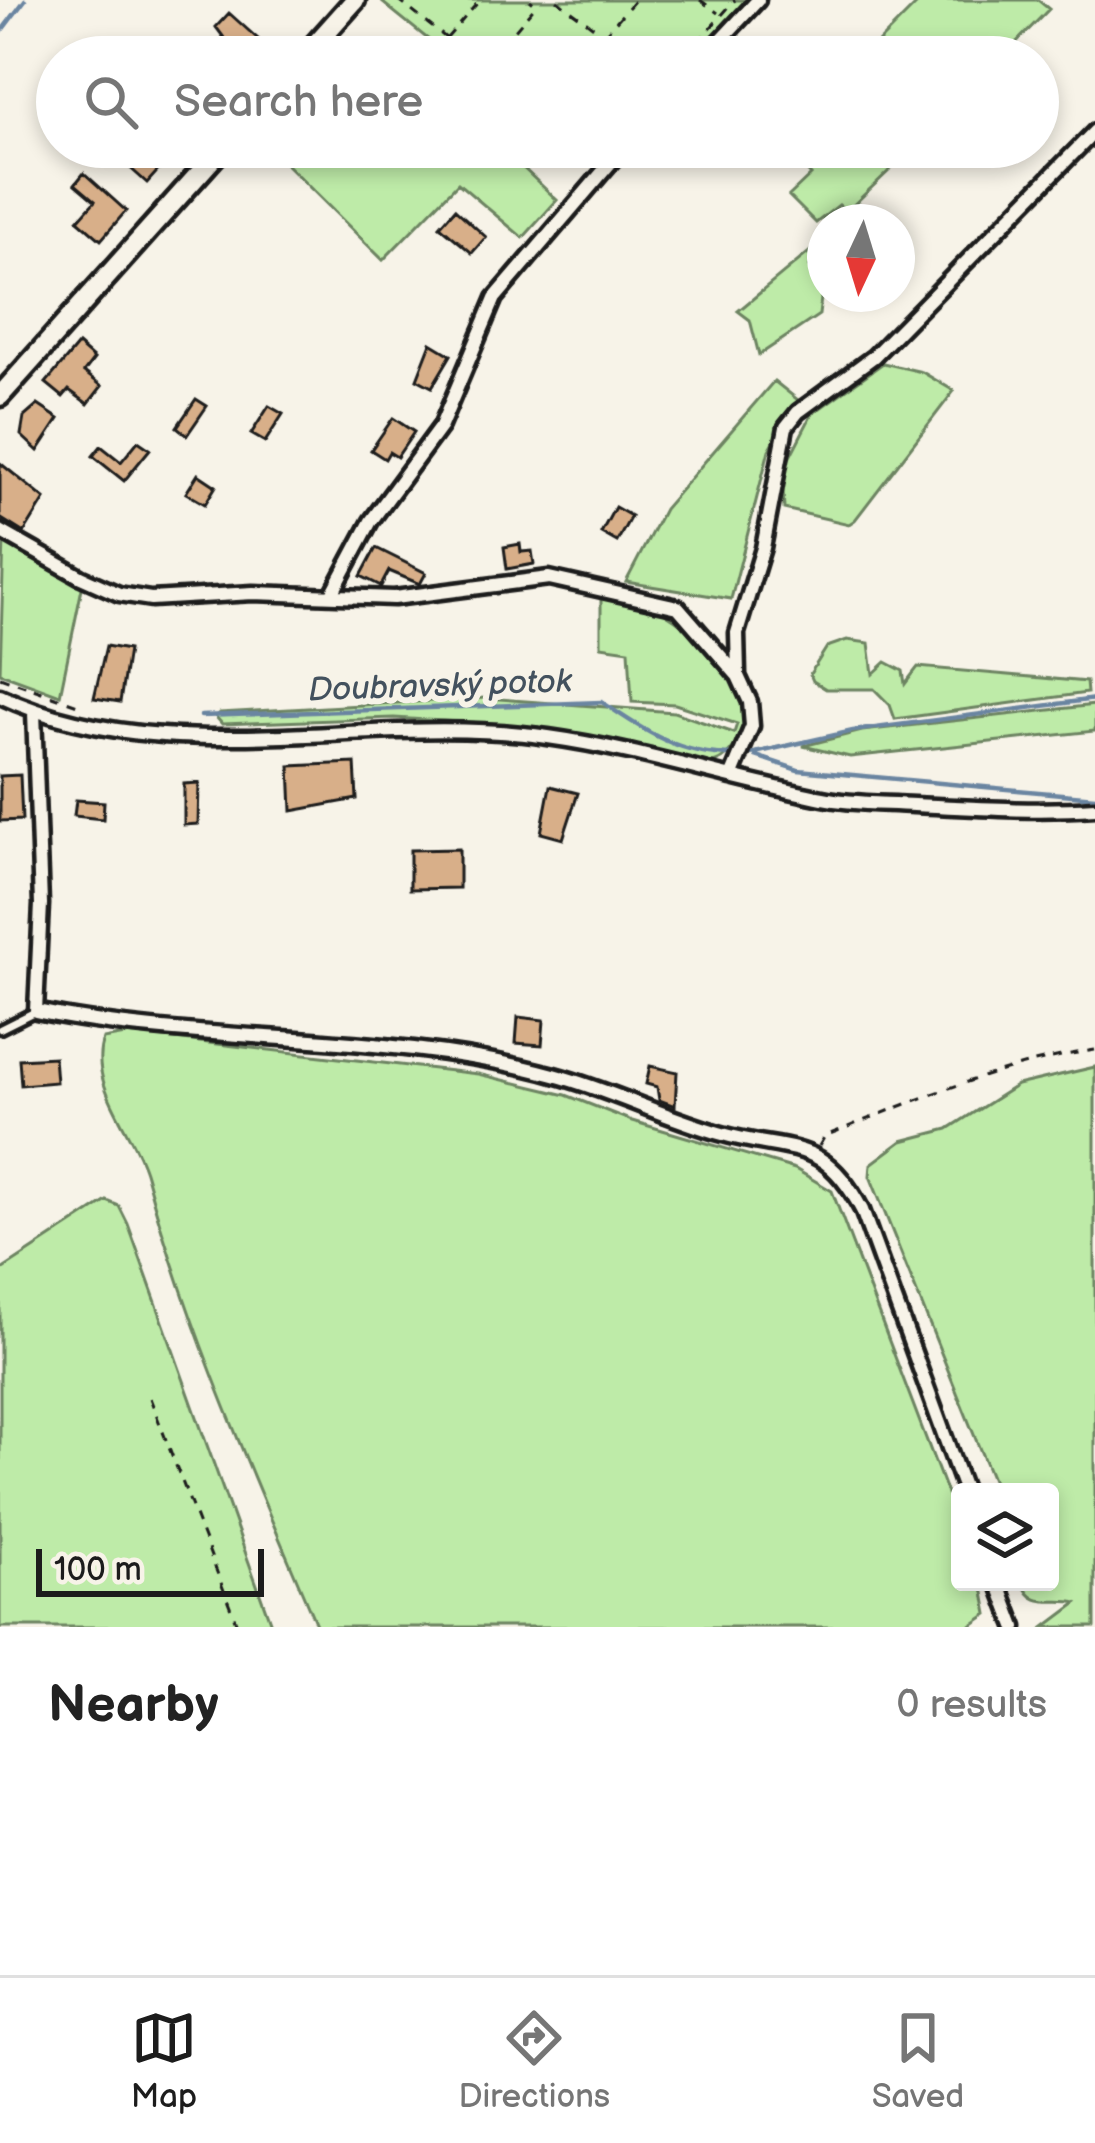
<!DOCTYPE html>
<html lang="en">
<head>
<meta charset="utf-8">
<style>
  body { margin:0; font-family:"Balsamiq Sans",sans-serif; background:#f6f6f6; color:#222 }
  .controls { position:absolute; right:36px; bottom:36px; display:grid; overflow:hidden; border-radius:12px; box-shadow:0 6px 18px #0003 }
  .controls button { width:108px; height:108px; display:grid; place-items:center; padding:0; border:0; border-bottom:3px solid #e0e0e0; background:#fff; color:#222; font:60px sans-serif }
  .compass { position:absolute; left:807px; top:204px; width:108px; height:108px; border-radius:50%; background:#fff; box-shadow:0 6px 18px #0003; rotate:184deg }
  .scale { position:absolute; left:36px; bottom:30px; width:228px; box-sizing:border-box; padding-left:12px; border:6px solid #1c1c1c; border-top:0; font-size:33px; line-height:42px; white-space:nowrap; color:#1c1c1c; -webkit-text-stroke:9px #f7f3e8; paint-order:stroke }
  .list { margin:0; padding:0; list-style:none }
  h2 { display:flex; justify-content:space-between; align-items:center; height:156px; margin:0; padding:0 48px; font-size:51px }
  h2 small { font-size:39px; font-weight:400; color:#767676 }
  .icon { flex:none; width:66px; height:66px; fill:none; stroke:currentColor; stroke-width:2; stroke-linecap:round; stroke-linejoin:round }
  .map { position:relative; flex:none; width:1095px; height:1627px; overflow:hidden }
  .search { position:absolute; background:#fff; box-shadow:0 6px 18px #0003; left:36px; right:36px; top:36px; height:132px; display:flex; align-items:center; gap:30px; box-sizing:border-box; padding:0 42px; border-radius:66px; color:#767676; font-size:45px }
  .sheet { height:348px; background:#fff }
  nav { display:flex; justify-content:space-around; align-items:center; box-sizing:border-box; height:168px; border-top:3px solid #e0e0e0; background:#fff; font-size:33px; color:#767676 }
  nav a { display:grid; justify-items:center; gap:6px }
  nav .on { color:#1c1c1c }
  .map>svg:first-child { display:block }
</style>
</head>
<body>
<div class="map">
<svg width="1095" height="1627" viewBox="0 0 1095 1627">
  <rect width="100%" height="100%" fill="#f7f3e8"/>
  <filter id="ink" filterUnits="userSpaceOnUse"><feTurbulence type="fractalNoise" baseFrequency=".00833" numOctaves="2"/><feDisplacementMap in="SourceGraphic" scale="24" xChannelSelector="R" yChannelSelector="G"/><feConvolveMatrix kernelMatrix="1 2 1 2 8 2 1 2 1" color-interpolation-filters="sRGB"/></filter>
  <g filter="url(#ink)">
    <path fill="#beeba8" stroke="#6d8462" stroke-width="3" d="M 386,0 L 748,0 L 697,57 L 450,57 L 383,3 Z
      M 921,0 L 1038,0 L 1049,9 L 1002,57 L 864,57 Z
      M 269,147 L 464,147 L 473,156 L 481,147 L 501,147 L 557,200 L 523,238 L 458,183 L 383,260 Z
      M 785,147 L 914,147 L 847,211 L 839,205 L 816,223 L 789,196 L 811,175 Z
      M 825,239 L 825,253 L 810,266 L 821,276 L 825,264 L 819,315 L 759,355 L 750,320 L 738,311 Z
      M 883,363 L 922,372 L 954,391 L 855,520 L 849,524 L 784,509 L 782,472 L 812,414 Z
      M 774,381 L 798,400 L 769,450 L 731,599 L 626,582 L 664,509 Z
      M 4,538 L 83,583 L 60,695 L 0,673 Z
      M 601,597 C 618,598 641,599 657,608 C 699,633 776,694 733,748 C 724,760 716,764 701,764 L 540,727 L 394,718 L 222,724 L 216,717 L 220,713 L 486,698 L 674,712 L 734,733 L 737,724 L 675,704 L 632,702 L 629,650 L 601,646 Z
      M 847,640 L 869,643 L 873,674 L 886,662 L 903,671 L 905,684 L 918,667 L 1086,682 L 1087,693 L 895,719 L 890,705 L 874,689 L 826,689 L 813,681 L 810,674 L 827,647 Z
      M 1095,705 L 1095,731 L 850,757 L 803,746 L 862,731 Z
      M 131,1034 L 478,1074 L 566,1095 L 632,1121 L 795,1169 L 832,1191 L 960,1528 L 960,1582 L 982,1582 L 988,1614 L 969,1627 L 317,1627 C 254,1478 188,1331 146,1175 C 135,1133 87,1085 103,1039 Z
      M 1095,1067 L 1095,1627 L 1045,1627 L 1077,1603 C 1056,1597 1031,1611 1023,1582 L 1050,1582 L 1050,1492 L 997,1492 L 870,1176 L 871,1164 L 902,1141 L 948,1129 L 1017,1085 Z
      M 107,1201 L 119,1206 L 128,1224 L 272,1627 L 0,1627 L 0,1271 Z"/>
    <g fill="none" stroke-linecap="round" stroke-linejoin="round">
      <path stroke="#6b85a1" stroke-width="4.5" d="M 0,33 L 25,0
        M 201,716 L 602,702 C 645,732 680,755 734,755
        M 746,755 L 853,731 L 1095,699
        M 756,756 L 798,770 L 1095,797"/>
    </g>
    <path fill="#d8af89" stroke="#1c1c1c" stroke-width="3" d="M 229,13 L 269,49 L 262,57 L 227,57 L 233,50 L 216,27 Z
      M 107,147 L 162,147 L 172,155 L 147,183 Z
      M 84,173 L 126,211 L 101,240 L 78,220 L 95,201 L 75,184 Z
      M 455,209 L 486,237 L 472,253 L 440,226 Z
      M 431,343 L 451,355 L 432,387 L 417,379 Z
      M 78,345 L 94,359 L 84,372 L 102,386 L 88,404 L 69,390 L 63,397 L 46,383 Z
      M 196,399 L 207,406 L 187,435 L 177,427 Z
      M 38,405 L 59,419 L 38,451 L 21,435 L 24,417 Z
      M 269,406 L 283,414 L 265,442 L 251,434 Z
      M 393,418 L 414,432 L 397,457 L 389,452 L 385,459 L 371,450 Z
      M 138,441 L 150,449 L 124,481 L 93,456 L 101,446 L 121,462 Z
      M 0,463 L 45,499 L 24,533 L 0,518 Z
      M 198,474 L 216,486 L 205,504 L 186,493 Z
      M 615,507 L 631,516 L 617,542 L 601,533 Z
      M 520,544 L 521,552 L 532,551 L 534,564 L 507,569 L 504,547 Z
      M 376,548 L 426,573 L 420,584 L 389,571 L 381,586 L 361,576 Z
      M 106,646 L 128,650 L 120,702 L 94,698 Z
      M 355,763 L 357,799 L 292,811 L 290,766 Z
      M 20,775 L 22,820 L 0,821 L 0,776 Z
      M 199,783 L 198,824 L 184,825 L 184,784 Z
      M 550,786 L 578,793 L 563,839 L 541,833 Z
      M 76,800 L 104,802 L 103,819 L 74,816 Z
      M 459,849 L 459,888 L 410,889 L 410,850 Z
      M 518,1017 L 544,1020 L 542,1045 L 516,1043 Z
      M 54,1057 L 56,1082 L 21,1085 L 19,1059 Z
      M 650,1066 L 677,1072 L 675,1106 L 659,1100 L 657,1087 L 646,1084 Z"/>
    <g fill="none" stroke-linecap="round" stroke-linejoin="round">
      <defs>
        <path id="lane" d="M 0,1029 L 34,1012"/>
        <path id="street" d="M 705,57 L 758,0
          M 0,531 L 81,577 L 119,594 L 151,599 L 253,593 L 394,598 L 549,578 L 678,607 L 738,676 L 750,702 L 752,726 L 731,777
          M 332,594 L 371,521 L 441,426 L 495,298 L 624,147
          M 738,674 L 737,633 L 763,548 L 786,427 L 798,412 L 873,357 L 1095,131
          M 0,696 C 169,775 369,711 548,737 C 641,750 731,780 823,798 C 852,804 884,803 914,805 C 975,808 1034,812 1095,808
          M 34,712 L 41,904 L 36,1011 C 206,1046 386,1029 554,1075 C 610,1090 663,1117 719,1133 C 791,1154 823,1135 862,1210 L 965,1492
          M 998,1582 L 1015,1627"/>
        <path id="secondary" d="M 304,57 L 355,0
          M 0,396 L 223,147"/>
      </defs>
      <use href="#lane" stroke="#1c1c1c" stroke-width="15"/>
      <use href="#street" stroke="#1c1c1c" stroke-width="21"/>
      <use href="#secondary" stroke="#1c1c1c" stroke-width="27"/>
      <path stroke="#1c1c1c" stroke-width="3" stroke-dasharray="9 9" stroke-linecap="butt" d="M 398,0 L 470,57
        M 557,0 L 634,57
        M 700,0 L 718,13
        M 604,35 L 635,0
        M 447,38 L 480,0
        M 698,42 L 735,0
        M 492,57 L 536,5 L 530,0
        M 0,677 L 83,707
        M 819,1146 L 825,1136 C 914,1101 1000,1064 1095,1050
        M 150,1398 L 238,1627"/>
      <use href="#lane" stroke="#f7f3e8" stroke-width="6"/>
      <use href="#street" stroke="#f7f3e8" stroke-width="12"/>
      <use href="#secondary" stroke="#f7f3e8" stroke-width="18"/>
    </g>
  </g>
  <g text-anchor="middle" stroke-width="12" stroke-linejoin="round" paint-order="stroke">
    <g font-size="33" font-style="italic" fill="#43515e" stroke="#f7f3e8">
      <text transform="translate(440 684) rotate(-2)" y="12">Doubravský potok</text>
    </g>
  </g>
</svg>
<div class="controls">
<button><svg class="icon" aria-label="layers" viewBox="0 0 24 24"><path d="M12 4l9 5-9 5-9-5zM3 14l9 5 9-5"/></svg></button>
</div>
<svg class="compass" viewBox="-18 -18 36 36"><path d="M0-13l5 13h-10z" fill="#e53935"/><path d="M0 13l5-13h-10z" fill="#767676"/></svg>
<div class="scale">100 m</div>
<div class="search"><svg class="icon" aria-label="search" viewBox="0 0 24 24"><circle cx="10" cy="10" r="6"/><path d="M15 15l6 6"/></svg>Search here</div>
</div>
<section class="sheet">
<h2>Nearby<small>0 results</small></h2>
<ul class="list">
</ul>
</section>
<nav>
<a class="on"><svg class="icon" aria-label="map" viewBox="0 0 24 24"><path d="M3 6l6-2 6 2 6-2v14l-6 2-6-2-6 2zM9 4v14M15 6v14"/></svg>Map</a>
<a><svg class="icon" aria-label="directions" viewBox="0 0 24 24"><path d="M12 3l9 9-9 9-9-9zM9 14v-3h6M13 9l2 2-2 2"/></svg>Directions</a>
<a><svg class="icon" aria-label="saved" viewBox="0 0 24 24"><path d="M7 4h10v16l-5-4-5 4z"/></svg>Saved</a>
</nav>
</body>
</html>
